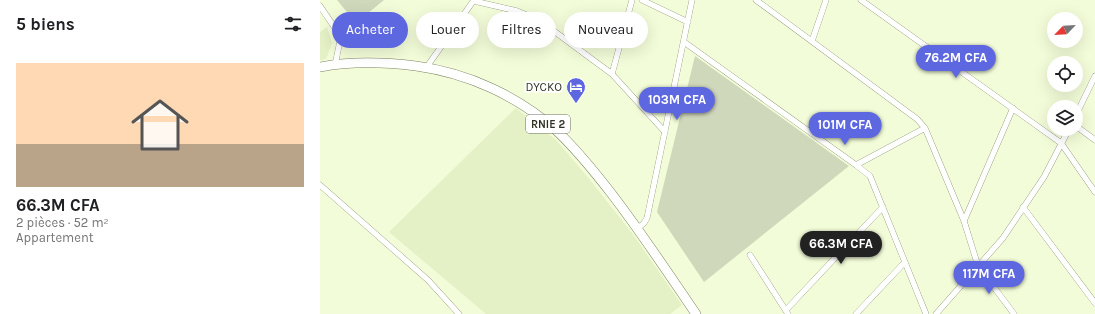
<!DOCTYPE html>
<html lang="fr">
<head>
<meta charset="utf-8">
<style>
  :root { --surface:#fff; --page:#f2f2f2; --text:#202124; --muted:#757577; --line:#e0e0e0; --accent:#5d67df }
  body { margin:0; font-family:Karla,sans-serif; background:var(--page); color:var(--text); height:100vh; display:flex; flex-direction:column; font-size:15px; white-space:nowrap }
  * { box-sizing:border-box; margin:0 }
  p { font-size:13px; color:var(--muted) }
  .icon { flex:none; width:22px; height:22px; fill:none; stroke:currentColor; stroke-width:2; stroke-linecap:round; stroke-linejoin:round }
  .map { position:relative; flex:1; overflow:hidden }
  .side { display:flex; flex-direction:column; background:var(--surface); width:320px }
  .side>* { flex:none }
  .guide { position:absolute; left:12px; top:12px; width:380px; height:36px; display:flex; gap:8px }
  .needle { width:26px; rotate:245deg }
  .tools { position:absolute; left:727px; top:12px; display:grid; gap:8px }
  .tools a { display:grid; place-items:center; width:36px; height:36px; border-radius:50%; background:var(--surface); box-shadow:0 4px 16px #0002; font-size:20px }
  .price { position:absolute; translate:-50% -34px; padding:0 9px; border-radius:14px; background:var(--accent); color:#fff; font-size:13px; line-height:26px; filter:drop-shadow(0 1px 2px #0008) }
  .price::after { content:''; position:absolute; left:50%; top:24px; width:12px; height:9px; margin-left:-6px; background:inherit; clip-path:polygon(0 0,100% 0,50% 100%) }
  .price.current { background:#222; color:#fff }
  ul { padding:0; list-style:none }
  li { display:grid; align-content:center; gap:8px; height:212px; padding:0 16px }
  li+li { border-top:1px solid var(--line) }
  li span { display:grid; place-items:center; height:124px; border-radius:0px; color:#555 }
  li>.icon { margin-inline-start:auto }
  span .icon { width:72px; height:72px; fill:#fffc; stroke-width:1 }
  li b { font-size:17px }
  h2 { display:flex; justify-content:space-between; align-items:center; height:48px; padding:0 16px; font-size:17px }
  .pill { padding:0 14px; border-radius:18px; background:var(--surface); box-shadow:0 4px 16px #0002; font-size:14px; line-height:36px }
  .pill.current { background:var(--accent); color:#fff }
  main { display:flex; flex:1; min-height:0 }
  .map>svg:first-child { display:block }
</style>
</head>
<body>
<main>
<section class="side">
<h2>5 biens<svg class="icon" aria-label="filters" viewBox="0 0 24 24"><path d="M4 7h16M4 17h16"/><circle cx="9" cy="7" r="2"/><circle cx="15" cy="17" r="2"/></svg></h2>
<ul>
<li><span style="background:linear-gradient(#ffd9b3 65%,#b9a48a 0)"><svg class="icon" aria-label="home" viewBox="0 0 24 24"><path d="M3 11l9-7 9 7M6 9v11h12V9"/></svg></span><div><b>66.3M CFA</b><p>2 pièces · 52 m²</p><p>Appartement</p></div></li>
</ul>
</section>
<div class="map">
<svg width="775" height="314" viewBox="0 0 775 314">
  <rect width="100%" height="100%" fill="#f2fcd8"/>
  <path fill="#e4f0c5" d="M7,27l5,16 -6,16 -6,1v-28z
    M196,108l40,32 34,40 42,53 50,72 -12,9h-184l-97,-82z"/>
  <path fill="#d0d8bc" d="M17,0h47l-28,23z
    M375,56l154,110 -145,116 -47,-70z"/>
  <g fill="none" stroke-linecap="round" stroke-linejoin="round">
    <g stroke="#7b8363" stroke-width="6">
      <path id="minor" d="M322,0l46,22
        M436,0l161,119 8,9 39,93 14,45 36,48
        M541,0l200,143 34,49
        M154,1l43,10 22,9 73,54 53,58
        M0,6l19,28 1,7 -5,24
        M492,41l14,-41
        M364,42l172,123 14,11 56,138
        M106,68l48,-68
        M292,74l20,-74
        M756,115l19,-39
        M756,126l19,14
        M536,165l69,-37
        M0,185l108,95 31,34
        M703,207l72,96
        M644,221l49,-113
        M318,228l6,-5 3,-5 45,-218
        M430,255l38,59
        M466,310l97,-103
        M536,314l49,-52
        M616,314l67,-76 41,-61 25,-48"/>
    </g>
    <g stroke="#7b8363" stroke-width="10">
      <path id="primary" d="M0,67c31,-6 65,-5 96,-1 52,7 102,30 141,65 20,19 37,40 54,62 30,39 57,80 85,121"/>
    </g>
    <use href="#minor" stroke="#fff" stroke-width="5.5"/>
    <use href="#primary" stroke="#fff" stroke-width="9"/>
  </g>
  <defs>
    <g id="hotel-pin" transform="scale(1)"><path d="M0 17L-7.5 6A9.5 9.5 0 1 1 7.5 6Z" fill="#5d67df" stroke="#fff"/><path d="M-6-4.5h1.5V1H6V5H4.5V3h-9V5H-6ZM-4 0a1.8 1.8 0 1 1 3.6 0ZM.5 0V-2.5h3Q6-2.5 6 0Z" fill="#fff"/></g>
  </defs>
  <g fill-rule="evenodd">
    <use href="#hotel-pin" x="256" y="87"/>
  </g>
  <g text-anchor="middle" dominant-baseline="central" stroke-width="4" stroke-linejoin="round" paint-order="stroke">
    <rect fill="#fff" stroke="#6d7066" stroke-width="1" x="206" y="115" width="44" height="18" rx="3"/>
    <g font-size="11" font-weight="bold" fill="#2f3325">
      <text x="228" y="124">RNIE 2</text>
    </g>
    <g font-size="12" fill="#2f3325" stroke="#fff" text-anchor="end">
      <text x="242" y="87">DYCKO</text>
    </g>
  </g>
</svg>
<div class="tools">
<a><svg class="needle" viewBox="-14 -14 28 28"><path d="M0-13l5 13h-10z" fill="#e53935"/><path d="M0 13l5-13h-10z" fill="#757577"/></svg></a>
<a><svg class="icon" aria-label="locate" viewBox="0 0 24 24"><circle cx="12" cy="12" r="6"/><path d="M12 2v4M12 18v4M2 12h4M18 12h4"/></svg></a>
<a><svg class="icon" aria-label="layers" viewBox="0 0 24 24"><path d="M12 4l9 5-9 5-9-5zM3 14l9 5 9-5"/></svg></a>
</div>
<b class="price" style="left:636px;top:79px">76.2M CFA</b>
<b class="price" style="left:357px;top:121px">103M CFA</b>
<b class="price" style="left:525px;top:146px">101M CFA</b>
<b class="price current" style="left:521px;top:265px">66.3M CFA</b>
<b class="price" style="left:669px;top:295px">117M CFA</b>
<div class="guide">
<a class="pill current">Acheter</a>
<a class="pill">Louer</a>
<a class="pill">Filtres</a>
<a class="pill">Nouveau</a>
</div>
</div>
</main>
</body>
</html>
